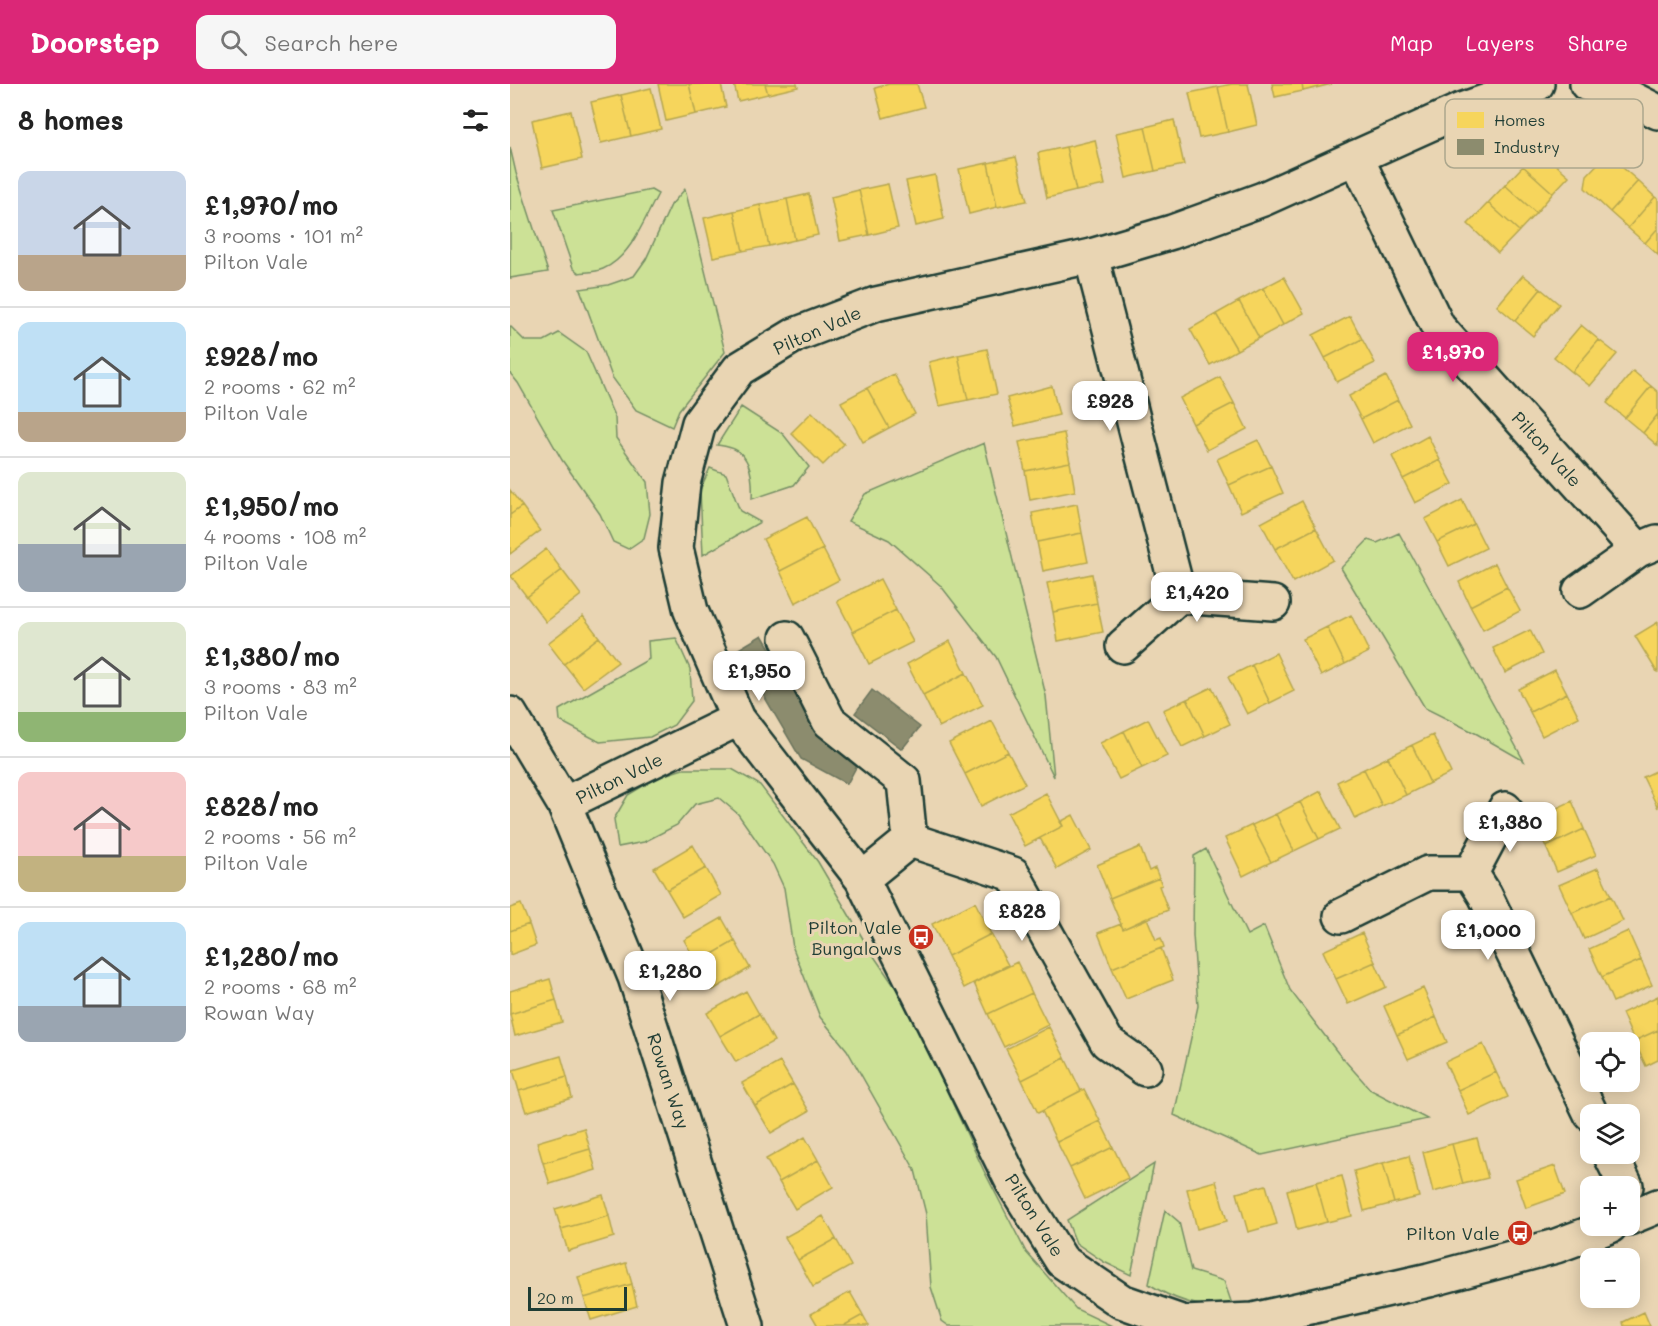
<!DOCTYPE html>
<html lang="en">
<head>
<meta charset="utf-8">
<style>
  :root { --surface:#fff; --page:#f6f6f6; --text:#222; --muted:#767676; --line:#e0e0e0; --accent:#db2777 }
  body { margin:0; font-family:Mali,sans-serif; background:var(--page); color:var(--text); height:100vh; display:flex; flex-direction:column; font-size:22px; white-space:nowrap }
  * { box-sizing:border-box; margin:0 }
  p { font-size:20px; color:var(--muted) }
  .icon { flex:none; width:33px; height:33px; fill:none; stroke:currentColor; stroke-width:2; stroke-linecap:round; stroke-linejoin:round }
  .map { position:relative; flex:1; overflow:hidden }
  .side { display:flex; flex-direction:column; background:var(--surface); width:510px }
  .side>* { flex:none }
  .controls { position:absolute; left:1070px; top:948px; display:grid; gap:12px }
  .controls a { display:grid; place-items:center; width:60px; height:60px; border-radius:12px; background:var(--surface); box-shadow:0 3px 15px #0003; font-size:30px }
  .scale { position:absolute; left:18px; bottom:15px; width:99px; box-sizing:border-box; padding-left:6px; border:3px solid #1f3d34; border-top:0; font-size:16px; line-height:21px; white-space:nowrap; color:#1f3d34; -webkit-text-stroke:4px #e9d5b3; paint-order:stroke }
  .price { position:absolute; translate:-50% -51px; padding:0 14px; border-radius:12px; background:#fff; color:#222; font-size:20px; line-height:39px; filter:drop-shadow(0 2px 3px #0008) }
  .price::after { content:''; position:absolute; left:50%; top:36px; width:18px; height:14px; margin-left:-9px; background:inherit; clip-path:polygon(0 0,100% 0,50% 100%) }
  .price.on { background:var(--accent); color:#fff }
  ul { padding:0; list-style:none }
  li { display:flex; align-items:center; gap:18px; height:150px; padding:0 18px }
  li+li { border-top:2px solid var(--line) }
  li span { display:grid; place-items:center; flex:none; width:168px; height:120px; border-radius:12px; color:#555 }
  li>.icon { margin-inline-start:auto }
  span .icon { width:72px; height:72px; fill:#fffc; stroke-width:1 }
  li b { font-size:26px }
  h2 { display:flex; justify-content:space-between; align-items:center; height:72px; padding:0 18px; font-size:26px }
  header { display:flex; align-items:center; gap:36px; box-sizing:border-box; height:84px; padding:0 30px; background:var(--accent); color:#fff }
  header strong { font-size:28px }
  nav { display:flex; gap:33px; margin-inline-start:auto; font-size:21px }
  .search { width:420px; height:54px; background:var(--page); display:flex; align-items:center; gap:15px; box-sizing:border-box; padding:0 21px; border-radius:12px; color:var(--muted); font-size:22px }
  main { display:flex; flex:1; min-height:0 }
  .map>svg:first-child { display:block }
</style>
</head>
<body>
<header>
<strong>Doorstep</strong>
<div class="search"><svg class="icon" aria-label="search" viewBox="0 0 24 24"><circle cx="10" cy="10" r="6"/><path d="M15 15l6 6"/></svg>Search here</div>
<nav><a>Map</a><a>Layers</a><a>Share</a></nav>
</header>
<main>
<section class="side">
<h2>8 homes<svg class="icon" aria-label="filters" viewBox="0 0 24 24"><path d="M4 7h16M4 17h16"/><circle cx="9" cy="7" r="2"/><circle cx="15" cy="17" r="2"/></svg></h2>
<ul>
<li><span style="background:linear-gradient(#c9d6e8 70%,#b9a48a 0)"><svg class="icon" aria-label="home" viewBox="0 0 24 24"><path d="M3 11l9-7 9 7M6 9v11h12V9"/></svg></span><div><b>£1,970/mo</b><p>3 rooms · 101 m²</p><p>Pilton Vale</p></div></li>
<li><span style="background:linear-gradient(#bfe0f5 75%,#b9a48a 0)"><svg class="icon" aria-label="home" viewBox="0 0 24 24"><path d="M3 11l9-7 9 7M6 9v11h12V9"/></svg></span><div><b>£928/mo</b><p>2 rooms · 62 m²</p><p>Pilton Vale</p></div></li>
<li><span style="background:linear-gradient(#dfe7d0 60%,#9aa5b1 0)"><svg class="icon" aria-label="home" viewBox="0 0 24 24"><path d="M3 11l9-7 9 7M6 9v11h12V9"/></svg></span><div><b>£1,950/mo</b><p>4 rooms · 108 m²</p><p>Pilton Vale</p></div></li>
<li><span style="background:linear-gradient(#dfe7d0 75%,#8fb573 0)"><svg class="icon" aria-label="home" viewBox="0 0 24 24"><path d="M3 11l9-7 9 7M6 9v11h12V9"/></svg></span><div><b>£1,380/mo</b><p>3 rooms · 83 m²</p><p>Pilton Vale</p></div></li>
<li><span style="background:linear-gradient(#f6c9c9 70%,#c2b280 0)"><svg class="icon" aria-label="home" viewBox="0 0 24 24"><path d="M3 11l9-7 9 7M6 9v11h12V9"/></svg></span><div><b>£828/mo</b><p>2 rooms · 56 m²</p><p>Pilton Vale</p></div></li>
<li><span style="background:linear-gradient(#bfe0f5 70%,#9aa5b1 0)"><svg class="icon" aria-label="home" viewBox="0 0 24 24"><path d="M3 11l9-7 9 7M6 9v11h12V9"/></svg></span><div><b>£1,280/mo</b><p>2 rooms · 68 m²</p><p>Rowan Way</p></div></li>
</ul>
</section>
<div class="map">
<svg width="1148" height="1242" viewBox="0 0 1148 1242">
  <rect width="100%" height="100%" fill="#e9d5b3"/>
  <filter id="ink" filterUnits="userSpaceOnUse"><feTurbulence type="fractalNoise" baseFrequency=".0167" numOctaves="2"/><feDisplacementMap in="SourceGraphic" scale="12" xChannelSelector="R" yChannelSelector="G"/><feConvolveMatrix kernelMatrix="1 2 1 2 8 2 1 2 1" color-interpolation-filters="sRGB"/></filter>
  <g filter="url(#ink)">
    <path fill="#cce196" stroke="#768f65" stroke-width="1.5" d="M0,63l6,26 32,99 -38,6z
      M175,105l40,163 -46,58 -7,17 -36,-17 -24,-33 -32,-88 28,-4 26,-9 12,-17 25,-54z
      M141,106l7,4c-14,26 -27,63 -55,75 -7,3 -16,3 -24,4l-6,-5 -20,-58z
      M0,242l15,15h19l15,-8 27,19 29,66 1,20 31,44 3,32 -6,24 -16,11 -15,-7 -13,-28 -38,-54 -44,-77 -8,-10z
      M231,323l42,27 26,33 -15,18 -42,14c1,-16 0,-40 -16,-49 -5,-3 -13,-4 -19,-5z
      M474,359l62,253 8,81 -58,-120 -55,-71 -52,-46 -41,-19 17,-27z
      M200,384l16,6 14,37 20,11 -57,33 -3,-65z
      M889,449l125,228 -47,-27 -52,-26 -84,-140 27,-28 9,3z
      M166,554l14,31 2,32 -18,24 -24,12 -50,5 -40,-21 -1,-11 90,-51 -1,-18z
      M173,685h49l28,16 58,77 51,87 37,54 78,168 42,81 50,57 36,17h-163l-7,-5 -11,-34 -5,-73 -11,-44 -68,-120 -27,-33 -27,-69 -9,-60 -11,-24 -35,-50 -19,-16 -24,6 -18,21 -33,17 -26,5 -4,-28 14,-24 30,-18z
      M696,765l41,86 17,-9 26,64 48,63 33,37 56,29 -165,36 -88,-40 24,-109 -5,-71 1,-79z
      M644,1080l-23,111 -27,-13 -28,-19 -9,-23z
      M655,1126l14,12 12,49 33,10 9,26c-31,2 -58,-6 -84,-23z"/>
    <path fill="#f6d55c" stroke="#b6a750" stroke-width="1.5" d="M148,0h31l7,30 -30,7z
      M179,0h32l5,23 -30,7z
      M224,0h31l3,10 -30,7z
      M255,0h32l1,3 -30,7z
      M379,0h28l7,23 -41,11 -8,-30z
      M722,0h16l9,41 -29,7 -10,-45z
      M762,0h30l1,7 -28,6z
      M792,0h30l-29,7z
      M708,3l10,45 -29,6 -10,-45z
      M141,4l10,41 -30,7 -10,-41z
      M111,11l10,41 -30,7 -10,-41z
      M61,27l11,48 -40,9 -10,-48z
      M664,36l10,45 -29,6 -10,-44z
      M635,43l10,44 -29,7 -10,-45z
      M585,56l10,45 -29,6 -10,-44z
      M556,63l10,44 -29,7 -9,-45z
      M1028,65l31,27 -16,17 -30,-27z
      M1097,70l31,27 -28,31 -25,-24 2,-13z
      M506,73l11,44 -30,6 -9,-44z
      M478,79l9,44 -28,7 -10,-45z
      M1013,82l30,27 -17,20 -31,-28z
      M425,91l9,44 -28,7 -10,-45z
      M1128,97l17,16 -27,31 -18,-16z
      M378,100l10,44 -29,7 -10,-45z
      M995,101l31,28 -17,18 -31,-28z
      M349,106l10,45 -29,6 -9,-44z
      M299,110l9,41 -23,5 -8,-41z
      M1145,113l3,2v29l-13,15 -17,-15z
      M277,115l8,41 -26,6 -9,-41z
      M978,119l31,28 -21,22 -30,-29z
      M250,121l9,41 -26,5 -9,-40z
      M224,127l9,40 -30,6 -9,-39z
      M1148,144v27l-13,-12z
      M1013,191l18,14 -26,32 -18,-15z
      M774,193l20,36 -21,12 -20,-37z
      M753,204l20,37 -24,13 -20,-37z
      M1031,205l18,15 -26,32 -18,-15z
      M729,217l20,37 -22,12 -21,-36z
      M706,230l21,36 -27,15 -20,-36z
      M840,232l12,23 -37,19 -12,-23z
      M1071,241l18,15 -27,32 -18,-15z
      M852,255l13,24 -38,19 -12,-24z
      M1089,256l18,14 -27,32 -18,-14z
      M477,265l10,45 -29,6 -10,-45z
      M448,271l10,45 -29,6 -10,-44z
      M1123,287l18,15 -26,32 -18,-15z
      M384,290l21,40 -26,14 -22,-40z
      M876,292l12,24 -37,19 -12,-23z
      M710,293l14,26 -41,21 -13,-26z
      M542,302l7,29 -44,11 -8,-28z
      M1141,302l7,6v22l-15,19 -18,-15z
      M357,304l22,40 -26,14 -22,-40z
      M888,316l12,24 -37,19 -12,-24z
      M724,319l13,26 -40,21 -14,-26z
      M302,328l32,32 -21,21 -32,-32z
      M1148,330v32l-15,-13z
      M554,349l6,29 -45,9 -6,-29z
      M918,352l12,24 -37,19 -11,-23z
      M748,356l13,26 -42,19 -12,-26z
      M930,376l13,24 -38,19 -12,-24z
      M560,378l5,29 -45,9 -5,-29z
      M761,382l12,27 -42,19 -12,-27z
      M0,406l12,16 -12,9z
      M952,416l12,24 -37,18 -12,-23z
      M792,417l14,27 -41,21 -14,-26z
      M567,420l5,29 -45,9 -5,-29z
      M12,422l18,25 -30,23v-39z
      M297,433l16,32 -43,22 -17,-32z
      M964,440l12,24 -37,18 -12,-24z
      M806,444l17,32 -40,22 -18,-33z
      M572,449l6,29 -45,9 -6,-29z
      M36,465l16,21 -35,27 -16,-21z
      M313,465l16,31 -44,23 -15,-32z
      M985,479l12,24 -37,19 -11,-24z
      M52,486l19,25 -35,27 -19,-25z
      M582,490l5,29 -44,9 -6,-29z
      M370,495l16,31 -43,22 -16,-31z
      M997,503l13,24 -37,19 -13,-24z
      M587,519l6,29 -45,9 -5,-29z
      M386,526l17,32 -44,22 -16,-32z
      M841,531l18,37 -24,12 -18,-37z
      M73,532l16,21 -35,27 -16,-21z
      M1148,538v50h-1l-22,-36z
      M817,543l18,37 -24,12 -18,-37z
      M1020,546l12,24 -37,19 -12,-25z
      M89,553l19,25 -35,26 -19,-24z
      M440,557l16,32 -43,22 -16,-31z
      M766,569l18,38 -24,12 -18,-38z
      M742,581l18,38 -23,11 -19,-37z
      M1045,586l12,23 -37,19 -12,-23z
      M456,589l17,32 -44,22 -16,-32z
      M702,603l18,37 -25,12 -18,-37z
      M1057,609l12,24 -37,19 -12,-24z
      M677,615l18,37 -23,11 -19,-37z
      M638,635l19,37 -25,12 -18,-37z
      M482,637l16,31 -43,22 -16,-31z
      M614,647l18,37 -23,11 -19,-36z
      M923,651l18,38 -21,10 -18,-38z
      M902,661l18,38 -24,12 -18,-38z
      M498,668l17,32 -44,22 -16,-32z
      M878,673l18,38 -24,11 -18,-37z
      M854,685l18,37 -27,13 -18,-37z
      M1148,686v38l-15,-31z
      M811,707l19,38 -21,10 -19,-37z
      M536,709l17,33 -38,20 -17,-33z
      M1062,717l12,28 -38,18 -13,-28z
      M790,718l19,37 -25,12 -18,-37z
      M766,730l18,37 -23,11 -19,-37z
      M563,731l18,35 -34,19 -17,-31 23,-12 -3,-4z
      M742,741l19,37 -28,14 -18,-38z
      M1074,745l12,26 -39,17 -11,-25z
      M183,761l13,23 -39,22 -13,-22z
      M630,763l9,24 6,-3 4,10 -49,20 -13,-33z
      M196,784l15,27 -38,22 -16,-27z
      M1088,784l13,28 -39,17 -13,-28z
      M649,794l3,7 -3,1 9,24 -45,19 -13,-31z
      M1101,812l12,25 -39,18 -12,-26z
      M465,818l16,32 -43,22 -16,-32z
      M11,820l8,20 -19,7v-23z
      M212,834l13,23 -38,22 -13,-23z
      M637,834l9,22 5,-2 3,9 -52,21 -14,-35 23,-9 2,5z
      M19,840l7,21 -26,10v-24z
      M1118,847l13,29 -39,17 -13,-28z
      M852,849l13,29 -39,17 -13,-28z
      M481,850l17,31 -44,23 -16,-32z
      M225,857l15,27 -37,22 -16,-27z
      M651,864l12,32 -47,19 -14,-31z
      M1131,876l11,25 -39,17 -11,-25z
      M507,878l15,31 -44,21 -14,-31z
      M865,878l11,25 -38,17 -12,-25z
      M40,895l6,21 -46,14v-23z
      M913,904l13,29 -39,18 -13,-29z
      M236,907l13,23 -39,22 -13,-23z
      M522,909l16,32 -44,22 -16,-33z
      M1148,912v34l-24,11 -12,-28z
      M46,916l6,22 -47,14 -5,-22z
      M249,930l15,27 -38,21 -16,-26z
      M926,933l11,25 -39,17 -11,-24z
      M539,943l16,31 -43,22 -16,-31z
      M1148,946v30l-12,6 -12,-25z
      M973,960l13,28 -38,18 -13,-28z
      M51,972l6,21 -48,14 -6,-21z
      M555,974l16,33 -43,22 -16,-33z
      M270,978l13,22 -38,22 -13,-23z
      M986,988l12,25 -39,18 -11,-25z
      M57,993l5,21 -46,14 -7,-21z
      M283,1000l16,27 -38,22 -16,-27z
      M574,1005l16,32 -43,21 -15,-31z
      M590,1037l13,26 -43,21 -13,-26z
      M74,1044l6,21 -47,14 -6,-21z
      M295,1053l13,23 -39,22 -13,-23z
      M967,1054l11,40 -25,6 -11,-40z
      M942,1060l11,40 -30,8 -10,-40z
      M603,1063l15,31 -43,21 -15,-31z
      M80,1065l6,21 -46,14 -7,-21z
      M899,1072l10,41 -25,6 -11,-40z
      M308,1076l15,27 -38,22 -16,-27z
      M873,1079l11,40 -30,8 -10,-40z
      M1045,1082l10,28 -39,14 -10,-29z
      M832,1092l10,40 -25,6 -11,-40z
      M706,1097l11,40 -30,8 -10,-40z
      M806,1098l11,40 -30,8 -10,-40z
      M756,1101l11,39 -29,8 -11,-39z
      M93,1111l6,21 -48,13 -6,-20z
      M99,1132l5,21 -46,14 -7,-22z
      M313,1132l13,23 -38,21 -13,-23z
      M326,1155l15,27 -38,21 -15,-27z
      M116,1179l6,21 -48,14 -6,-21z
      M122,1200l5,22 -46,14 -7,-22z
      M340,1208l13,23 -20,11h-25l-7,-12z
      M1134,1228l6,14h-26l-1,-4z
      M353,1231l6,11h-26z"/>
    <path fill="#8c8c6e" stroke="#6b745d" stroke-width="1.5" d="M252,551l59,100 40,23 -14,26 -46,-25 -64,-109z
      M362,606l48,37 -18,22 -47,-36z"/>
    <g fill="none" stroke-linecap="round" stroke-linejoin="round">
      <g stroke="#1f3d34" stroke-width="38">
        <path id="minor" d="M1027,0l-76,26 -198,89 -91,33 -81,24 -215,48 -81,31 -56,34 -40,54 -16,60 -7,65 15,63 47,108 124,160 151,304 49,78 59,40 63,22 69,-3 176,-40 127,-34 54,-20
          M1077,0l24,4 47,24
          M846,73l82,170 200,223
          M581,172l88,340
          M1070,507l58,-41 19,-8
          M277,554l42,83 75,60 6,59
          M613,562l56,-50 94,7
          M0,630l54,90 71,173 112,349
          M54,720l174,-85
          M961,789l34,-64
          M352,795l48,-39 103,34 94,168 38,27
          M831,832l87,-43h43l14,22 106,219
          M1100,1070l16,32
          M1119,1134l29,-12"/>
      </g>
      <use href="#minor" stroke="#e9d5b3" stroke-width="33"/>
    </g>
  </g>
  <defs>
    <g id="bus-disc" transform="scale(1.35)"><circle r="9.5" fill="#c8321e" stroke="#e9d5b3"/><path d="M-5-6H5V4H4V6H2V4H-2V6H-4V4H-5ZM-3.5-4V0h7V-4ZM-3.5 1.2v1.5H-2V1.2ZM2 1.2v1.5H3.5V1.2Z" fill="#fff"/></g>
  </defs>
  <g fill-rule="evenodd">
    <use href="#bus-disc" x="411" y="853"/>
    <use href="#bus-disc" x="1010" y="1149"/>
  </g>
  <g text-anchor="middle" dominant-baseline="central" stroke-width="6" stroke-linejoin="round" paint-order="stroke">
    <g font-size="18" fill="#1f3d34" stroke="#e9d5b3">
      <text transform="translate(307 246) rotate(-24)">Pilton Vale</text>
      <text transform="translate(1037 365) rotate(48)">Pilton Vale</text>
      <text transform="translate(109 694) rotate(-26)">Pilton Vale</text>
      <text transform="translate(159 997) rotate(72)">Rowan Way</text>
      <text transform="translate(525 1131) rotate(58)">Pilton Vale</text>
    </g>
    <g font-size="18" fill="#1f3d34" stroke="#e9d5b3" text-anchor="end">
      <text x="392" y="843">Pilton Vale<tspan x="392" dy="21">Bungalows</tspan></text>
      <text x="990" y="1149">Pilton Vale</text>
    </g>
  </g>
  <rect x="935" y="15" width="198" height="69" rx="9" fill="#e9d5b3" stroke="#aca78d" stroke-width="1.5"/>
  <rect x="947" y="28" width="27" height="16" fill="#f6d55c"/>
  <rect x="947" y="55" width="27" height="16" fill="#8c8c6e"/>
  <g font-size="16" fill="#1f3d34">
    <text x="984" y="42">Homes</text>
    <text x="984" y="69">Industry</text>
  </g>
</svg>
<div class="controls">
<a><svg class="icon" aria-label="locate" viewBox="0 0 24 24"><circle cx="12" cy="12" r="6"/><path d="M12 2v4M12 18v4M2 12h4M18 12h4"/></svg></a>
<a><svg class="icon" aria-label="layers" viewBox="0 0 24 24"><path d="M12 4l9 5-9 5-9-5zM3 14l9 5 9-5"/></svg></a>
<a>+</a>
<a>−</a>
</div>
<div class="scale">20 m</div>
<b class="price on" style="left:943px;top:299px">£1,970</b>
<b class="price" style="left:600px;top:348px">£928</b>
<b class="price" style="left:687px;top:539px">£1,420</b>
<b class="price" style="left:249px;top:618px">£1,950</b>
<b class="price" style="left:1000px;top:769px">£1,380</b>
<b class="price" style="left:512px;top:858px">£828</b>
<b class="price" style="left:978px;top:877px">£1,000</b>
<b class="price" style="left:160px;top:918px">£1,280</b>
</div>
</main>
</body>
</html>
